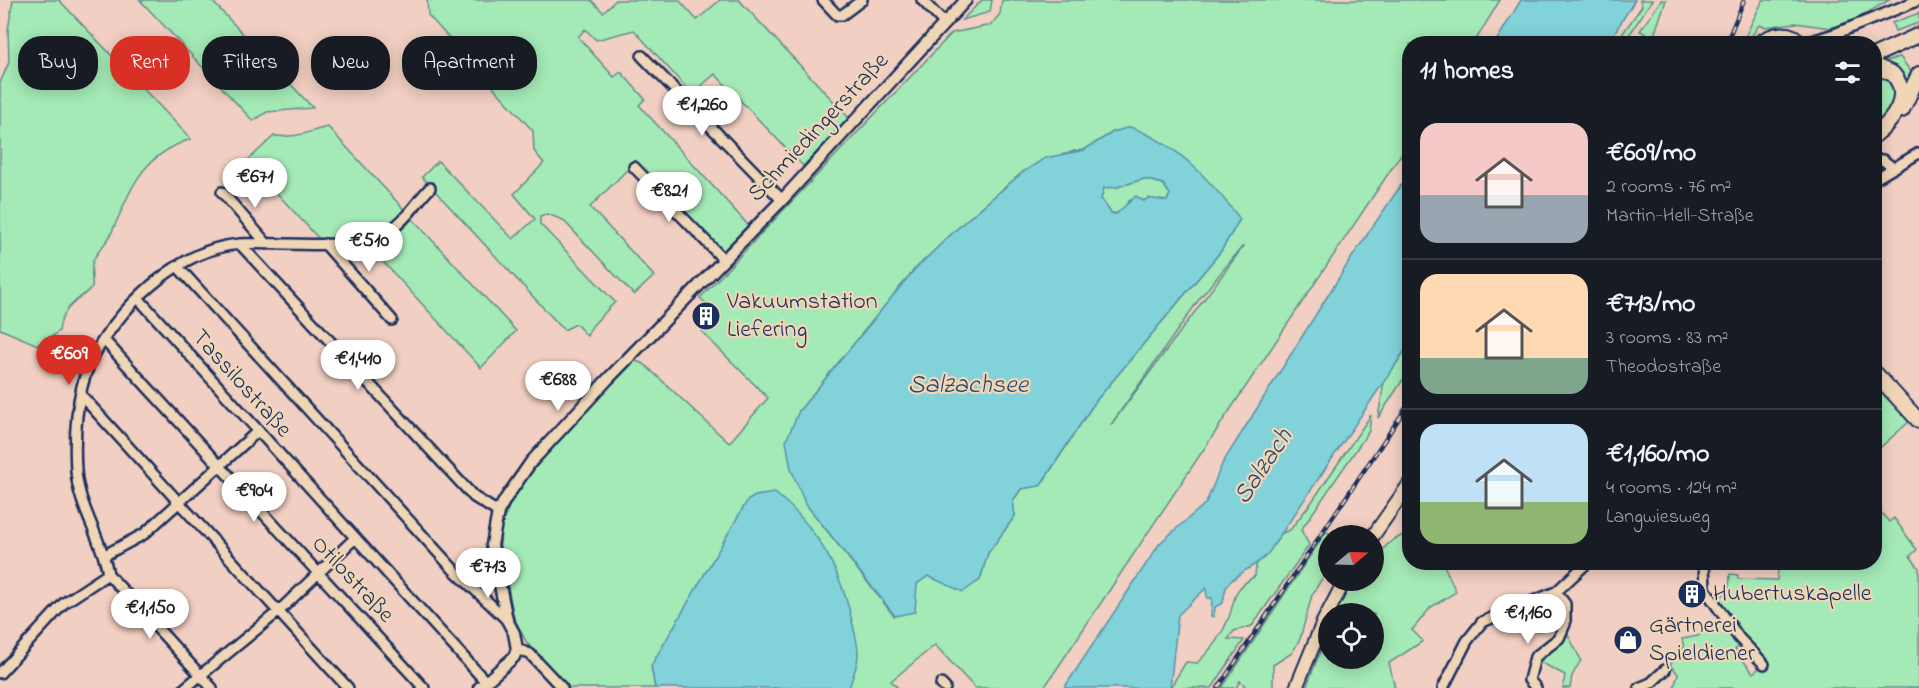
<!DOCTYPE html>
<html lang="en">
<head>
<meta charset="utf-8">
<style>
  :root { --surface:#171b24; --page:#20242c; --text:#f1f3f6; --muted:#9ea1a6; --line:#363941; --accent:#d93025 }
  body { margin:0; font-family:"Indie Flower",sans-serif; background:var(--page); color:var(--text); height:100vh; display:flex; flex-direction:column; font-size:22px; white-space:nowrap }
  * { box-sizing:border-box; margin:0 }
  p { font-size:20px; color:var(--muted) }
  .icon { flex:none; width:33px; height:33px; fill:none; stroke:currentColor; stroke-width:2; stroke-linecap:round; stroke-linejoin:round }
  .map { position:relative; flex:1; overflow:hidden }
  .side { position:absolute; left:1402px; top:36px; width:480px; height:534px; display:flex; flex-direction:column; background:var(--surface); border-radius:24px; box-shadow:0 3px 15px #0003 }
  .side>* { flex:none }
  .top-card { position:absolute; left:18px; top:36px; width:570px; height:54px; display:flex; gap:12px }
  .needle { width:39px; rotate:71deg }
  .controls { position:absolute; left:1318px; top:525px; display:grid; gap:12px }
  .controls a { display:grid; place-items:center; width:66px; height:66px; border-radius:50%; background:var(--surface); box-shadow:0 3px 15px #0003; font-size:30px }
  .price { position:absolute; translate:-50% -51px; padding:0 14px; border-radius:21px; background:#fff; color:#222; font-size:20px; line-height:39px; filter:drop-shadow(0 2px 3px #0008) }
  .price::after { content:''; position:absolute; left:50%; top:36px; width:18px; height:14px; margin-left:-9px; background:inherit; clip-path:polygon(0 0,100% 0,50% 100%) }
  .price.on { background:var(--accent); color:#fff }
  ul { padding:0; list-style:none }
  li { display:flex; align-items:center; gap:18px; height:150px; padding:0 18px }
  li+li { border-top:2px solid var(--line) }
  li span { display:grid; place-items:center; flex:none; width:168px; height:120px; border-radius:18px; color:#555 }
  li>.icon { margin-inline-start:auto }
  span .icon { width:72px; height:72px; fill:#fffc; stroke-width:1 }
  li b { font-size:26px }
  h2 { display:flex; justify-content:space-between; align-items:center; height:72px; padding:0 18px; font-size:26px }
  .pill { padding:0 21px; border-radius:24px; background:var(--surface); box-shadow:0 3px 15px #0003; font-size:21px; line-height:54px }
  .pill.on { background:var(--accent); color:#fff }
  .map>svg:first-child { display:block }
</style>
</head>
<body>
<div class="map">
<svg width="1919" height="688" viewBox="0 0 1919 688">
  <rect width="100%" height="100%" fill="#f1cfc2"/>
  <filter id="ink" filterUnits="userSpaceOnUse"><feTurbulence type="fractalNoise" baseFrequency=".0167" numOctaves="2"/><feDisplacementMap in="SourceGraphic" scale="12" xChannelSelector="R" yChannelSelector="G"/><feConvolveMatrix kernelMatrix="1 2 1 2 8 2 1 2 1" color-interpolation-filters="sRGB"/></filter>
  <g filter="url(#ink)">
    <path fill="#a4eab6" stroke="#608c8a" stroke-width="1.5" fill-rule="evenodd" d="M13,0h46l132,139c-52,18 -59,49 -80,95 -4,9 -14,17 -18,27 -3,8 0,19 -1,27 -16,13 -31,21 -33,43l-19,15 -40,-17v-246l9,-21 -1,-32z
      M140,0h71l102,108 -46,4 -14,9z
      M427,0h164l12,12 13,-12h63l18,20 23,-20h19l111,119 -47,47 -88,-92 -23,20 -58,-64 -38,10 -11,-11 -7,8 36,40 7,-5 24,27 -6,6 110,121 -29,28 -87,-90 -43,43 64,69 -20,19 -71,-75 -16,-6 -7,2v8l75,78 -23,24 -5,10 -11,-12 -12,6 -142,-153 16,-16 75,78 22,-20 -21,-25 30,-31 -10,-12 -1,-20 -105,-116z
      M982,0h10l-2,12 -28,8z
      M1002,0h498l-26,43 -64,1v97l-366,547h-69l-40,-43 -44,36 7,7h-49l-156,-91 -42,69 4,22h-85l-43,-45 -13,-25 -14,-72 1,-20 14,-33 18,-23 100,-110 11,4 85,79 39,-45 -66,-66 17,-17 -19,-17 252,-265 39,-8 9,-11zM1113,132l127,87 -19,32 -126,151 -54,83 -20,4 -8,12 2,15 -27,37 -8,27 -17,11 -35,-15 -11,8 -23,32 -89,-113 -6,-92 115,-141 48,-46 61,-52 51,-21 10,-1zM1242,247h1l-133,179 90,-128z
      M1640,0h12l-28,43h-8l26,-37z
      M1661,0h5l-13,38 -13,-7z
      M1763,0h126l-30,18 -28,10 -36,-5 -29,4 -7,-2 -12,18h-5z
      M1919,13v10l-24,8 -3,-8z
      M1900,57l14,19 -7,9 -14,-18 -9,-5z
      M1875,70l16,8 8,20 -24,34z
      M328,127l188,204 -35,37 -116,-126h-43l-75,-81 27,-25c25,2 31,-4 54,-9z
      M1144,179l19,5 7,10 -3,7 -37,-1c-7,7 -8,15 -19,13l-10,-14 3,-11 13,-1z
      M1410,343v26l-32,49 6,-36z
      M1875,383l35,38 -35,31z
      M1371,415l-2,16 -68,99 8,15 -57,81 -18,5 -6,8 16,1 -32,48h-42l16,-26 11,1c14,-13 25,-27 32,-46 8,-22 2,-26 26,-41l1,-11 26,-32 8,-3 21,-27z
      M1875,505l14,17 5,-4 23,32 -7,6 9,12v120h-245l4,-14 -8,-9 14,-18 -2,-8 16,-3 22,-16 20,25 -5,5 18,23 13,-10 -44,-53 -5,-10 12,-10 1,-16 8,1v4l39,1 1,-11 49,-6 48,-1z
      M1326,532l9,3 -6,1v31l-17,28 -12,44 -8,14 -19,12v23h-26l-7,-7 -4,7h-14z
      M1410,533v29l33,1 13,29 -25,15 -19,23 11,11 -34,22 6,25h-89l23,-59v29h45v-44l-39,-1 17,-32 22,-1c0,-24 12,-41 36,-47z
      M1532,609l11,19 -6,3 -8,-9 -24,8 -8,-12z
      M1566,631l15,29 -9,16 -2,12h-7l2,-13 -27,-14 20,-17z"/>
    <path fill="#81d2d9" stroke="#5891a8" stroke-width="1.5" fill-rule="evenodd" d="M1521,0h114l-27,43h-113z
      M1130,127c48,17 80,53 110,92l-19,32 -126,151 -55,84 -19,3 -8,12 2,15 -27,37 -8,27 -17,12 -35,-16 -11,8 -2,28 -20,4 -90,-113 -14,-34 -5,-28 13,-30 115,-141 48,-46 61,-52 22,-14 39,-8 29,-18zM1144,179l19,5 7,10 -3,7 -19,-3 -4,3 -8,-5 -20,18 -5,-1 -10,-14 3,-11 13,-1z
      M1410,172v171l-143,212c-12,12 -29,17 -39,29 -3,3 -4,14 -5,19l-8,4 -1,10 -3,-1 1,-18h-5l-1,-10 -28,27 -8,73h-106l96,-145 46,-40 16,-39 130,-207z
      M775,493c42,33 67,80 78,132 2,9 5,19 5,28 1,10 -6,25 -9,35h-194l-4,-22 96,-165 8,-5z"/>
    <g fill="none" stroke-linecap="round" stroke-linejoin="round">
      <g stroke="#1b2f5e" stroke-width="14">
        <path id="minor" d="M823,0l14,15h5l20,-15
          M922,0l22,23
          M1803,44l34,-11 82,-33
          M642,56l140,144
          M1875,160h8l10,8
          M634,167l90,93
          M1875,179l44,-26
          M222,192l45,52
          M240,244l234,253 24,15
          M325,244l67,76
          M178,267l277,304 52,49
          M138,298l348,384
          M104,340l320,348
          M81,395l267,293
          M105,555l39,-21 114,-103
          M1704,562l1,27 34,49 25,26
          M108,574l104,114
          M517,649l13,5 32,34
          M0,673l64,-70 44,-29c-6,-36 -30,-67 -32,-104 -2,-33 0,-76 14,-107 26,-53 88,-115 151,-119 44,-3 113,10 152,-16 15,-10 24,-27 37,-40
          M941,684l4,4
          M185,688l94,-77 76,-73
          M1443,688l24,-47 15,-19 74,-30 32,-30
          M1536,688l-7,-8 6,-23 24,-19 6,-14v-20l-9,-12
          M1639,688l12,-5 14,-13"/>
      </g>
      <g stroke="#1b2f5e" stroke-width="15">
        <path id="tertiary" d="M479,688l35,-31 3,-8 -3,-16 -7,-13 -15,-75 6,-33 8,-14 25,-36 76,-82 175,-180 184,-200"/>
      </g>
      <g stroke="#1b2f5e" stroke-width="16">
        <path id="secondary" d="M1373,536l37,-53
          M1296,688l27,-66 22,-42"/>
      </g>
      <g stroke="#1b2f5e" stroke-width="18">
        <path id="primary" d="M1758,44c14,-10 31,-15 43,0
          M1875,55l44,-20
          M1875,66l18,8c19,22 1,46 -18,61
          M1902,110l17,-36
          M1875,373l44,48"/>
      </g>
      <use href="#minor" stroke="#f0d6b7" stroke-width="9"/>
      <use href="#tertiary" stroke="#f0d6b7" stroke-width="10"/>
      <use href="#secondary" stroke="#f0d6b7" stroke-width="12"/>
      <use href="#primary" stroke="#f0d6b7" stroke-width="14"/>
      <g stroke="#1b2f5e" stroke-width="4.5">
        <path id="rail" d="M1726,44l18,-44
          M1218,688l192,-286"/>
      </g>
      <use href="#rail" stroke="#f0d6b7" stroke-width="2" stroke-dasharray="7" stroke-linecap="butt"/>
    </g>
  </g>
  <defs>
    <g id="building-disc" transform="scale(1.5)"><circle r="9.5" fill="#1b2f5e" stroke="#f0d6b7"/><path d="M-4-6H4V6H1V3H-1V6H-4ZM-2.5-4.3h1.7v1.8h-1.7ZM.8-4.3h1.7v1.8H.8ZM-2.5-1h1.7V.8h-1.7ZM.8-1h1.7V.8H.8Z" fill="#fff"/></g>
    <g id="shop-disc" transform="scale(1.5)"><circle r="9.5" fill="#1b2f5e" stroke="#f0d6b7"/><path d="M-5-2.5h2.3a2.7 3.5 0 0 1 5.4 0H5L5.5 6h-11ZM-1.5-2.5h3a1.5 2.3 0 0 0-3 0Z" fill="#fff"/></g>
  </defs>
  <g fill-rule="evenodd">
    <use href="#building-disc" x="706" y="316"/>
    <use href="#building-disc" x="1692" y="594"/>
    <use href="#shop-disc" x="1628" y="640"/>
  </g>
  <g text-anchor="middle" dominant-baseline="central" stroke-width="4.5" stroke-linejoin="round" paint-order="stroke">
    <g font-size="24" fill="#1b2f5e" stroke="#f0d6b7">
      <text transform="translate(819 128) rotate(-47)">Schmiedingerstraße</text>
      <text transform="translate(241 384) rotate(48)">Tassilostraße</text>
      <text transform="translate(352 580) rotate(47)">Otilostraße</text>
    </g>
    <g font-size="24" fill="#1b2f5e" stroke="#f0d6b7" text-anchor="start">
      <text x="727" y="302">Vakuumstation<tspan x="727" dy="28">Liefering</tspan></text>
      <text x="1713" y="594">Hubertuskapelle</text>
      <text x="1649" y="626">Gärtnerei<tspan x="1649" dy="28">Spieldiener</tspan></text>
    </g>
    <g font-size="26" font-style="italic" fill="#2a4770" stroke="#f0d6b7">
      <text x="968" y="386">Salzachsee</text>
      <text transform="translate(1264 467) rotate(-56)">Salzach</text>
    </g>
  </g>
</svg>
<div class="controls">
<a><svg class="needle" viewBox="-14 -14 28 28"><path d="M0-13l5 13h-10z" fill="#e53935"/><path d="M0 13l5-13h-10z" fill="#9ea1a6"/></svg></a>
<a><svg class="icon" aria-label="locate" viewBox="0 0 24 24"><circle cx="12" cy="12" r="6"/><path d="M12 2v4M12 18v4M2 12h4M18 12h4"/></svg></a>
</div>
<b class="price" style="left:702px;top:137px">€1,260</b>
<b class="price" style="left:255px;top:209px">€671</b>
<b class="price" style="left:669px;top:223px">€821</b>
<b class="price" style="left:369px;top:273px">€510</b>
<b class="price on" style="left:69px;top:386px">€609</b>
<b class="price" style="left:358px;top:391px">€1,410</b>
<b class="price" style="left:558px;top:412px">€688</b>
<b class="price" style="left:254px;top:523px">€904</b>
<b class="price" style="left:488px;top:599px">€713</b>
<b class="price" style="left:150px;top:640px">€1,150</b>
<b class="price" style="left:1528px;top:645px">€1,160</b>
<div class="top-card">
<a class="pill">Buy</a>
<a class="pill on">Rent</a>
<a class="pill">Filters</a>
<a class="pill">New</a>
<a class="pill">Apartment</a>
</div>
<section class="side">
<h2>11 homes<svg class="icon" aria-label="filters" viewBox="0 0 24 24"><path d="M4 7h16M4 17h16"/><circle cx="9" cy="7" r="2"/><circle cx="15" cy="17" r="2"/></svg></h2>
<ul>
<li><span style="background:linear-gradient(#f6c9c9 60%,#9aa5b1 0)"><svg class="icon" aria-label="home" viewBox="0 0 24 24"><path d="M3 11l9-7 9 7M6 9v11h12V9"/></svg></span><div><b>€609/mo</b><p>2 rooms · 76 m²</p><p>Martin-Hell-Straße</p></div></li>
<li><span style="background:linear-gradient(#ffd9b3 70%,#7fa58c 0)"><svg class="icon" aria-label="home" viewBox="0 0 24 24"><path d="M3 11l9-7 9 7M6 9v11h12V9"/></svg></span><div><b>€713/mo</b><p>3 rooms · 83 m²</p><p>Theodostraße</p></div></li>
<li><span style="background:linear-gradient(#bfe0f5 65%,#8fb573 0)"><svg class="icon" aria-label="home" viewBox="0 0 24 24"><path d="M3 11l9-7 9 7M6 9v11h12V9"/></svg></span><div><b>€1,160/mo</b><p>4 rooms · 124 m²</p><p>Langwiesweg</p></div></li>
</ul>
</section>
</div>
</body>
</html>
